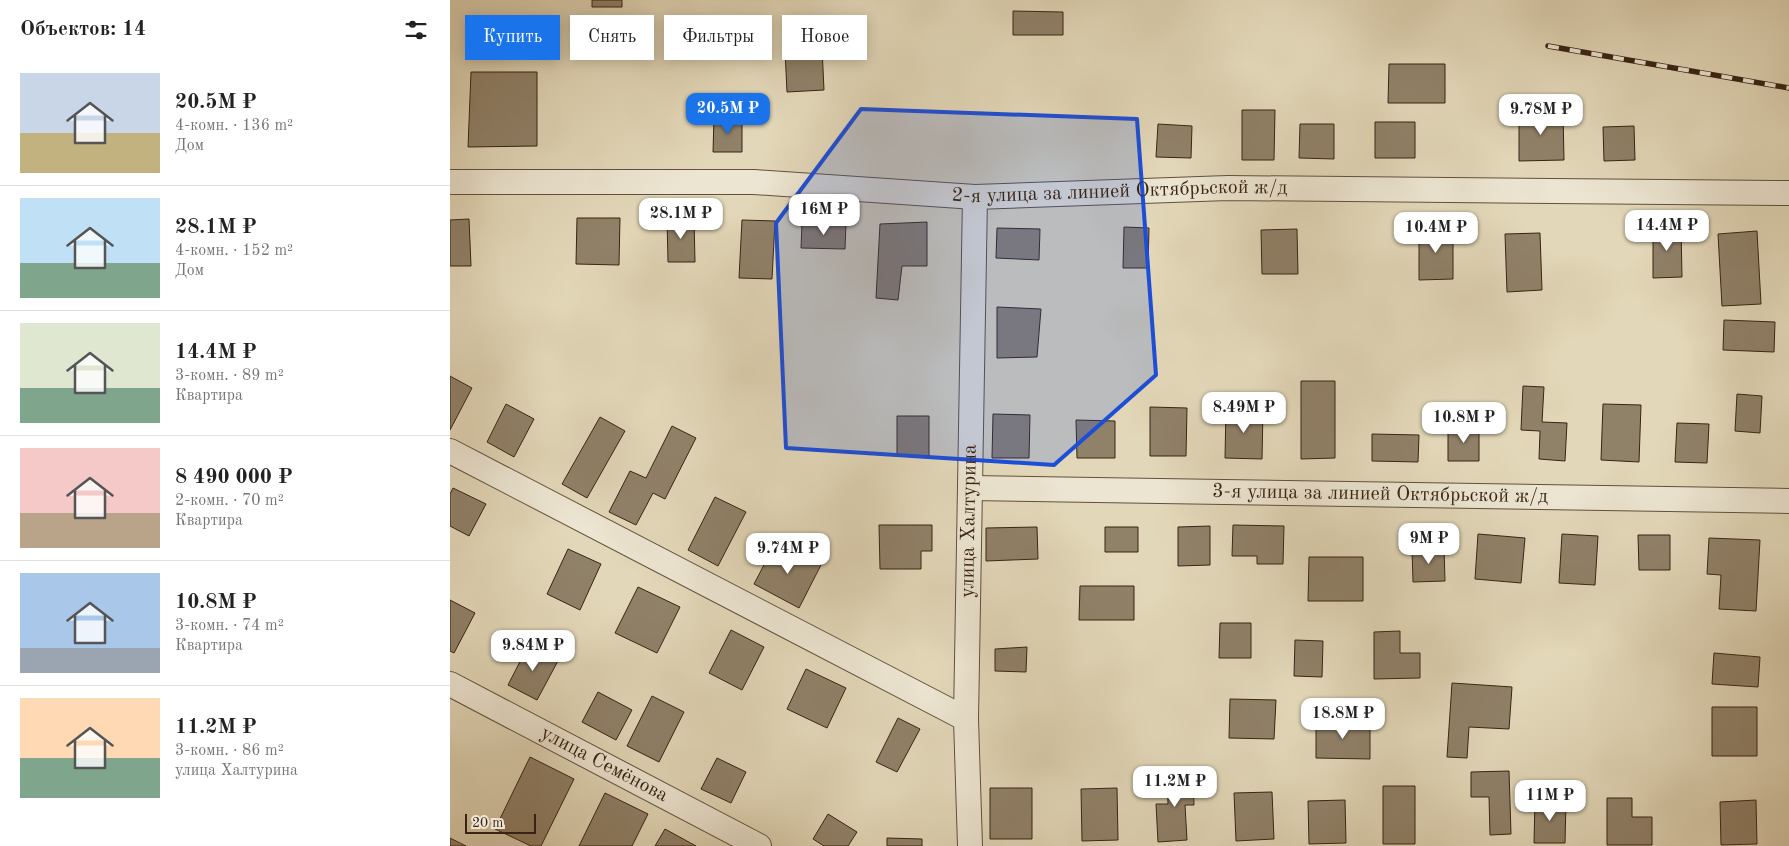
<!DOCTYPE html>
<html lang="ru">
<head>
<meta charset="utf-8">
<style>
  :root { --surface:#fff; --page:#f6f6f6; --text:#222; --muted:#767676; --line:#e0e0e0; --accent:#1a73e8 }
  body { margin:0; font-family:"Old Standard TT",serif; background:var(--page); color:var(--text); height:100vh; display:flex; flex-direction:column; font-size:19px; white-space:nowrap }
  * { box-sizing:border-box; margin:0 }
  p { font-size:16px; color:var(--muted) }
  .icon { flex:none; width:28px; height:28px; fill:none; stroke:currentColor; stroke-width:2; stroke-linecap:round; stroke-linejoin:round }
  .map { position:relative; flex:1; overflow:hidden }
  .drawer { display:flex; flex-direction:column; background:var(--surface); width:450px }
  .drawer>* { flex:none }
  .top-card { position:absolute; left:15px; top:15px; width:475px; height:45px; display:flex; gap:10px }
  .scale { position:absolute; left:15px; bottom:12px; width:71px; box-sizing:border-box; padding-left:5px; border:2px solid #382314; border-top:0; font-size:14px; line-height:18px; white-space:nowrap; color:#382314; -webkit-text-stroke:4px #ece5d1; paint-order:stroke }
  .price { position:absolute; translate:-50% -42px; padding:0 11px; border-radius:10px; background:#fff; color:#222; font-size:16px; line-height:32px; filter:drop-shadow(0 1px 2px #0008) }
  .price::after { content:''; position:absolute; left:50%; top:30px; width:15px; height:11px; margin-left:-8px; background:inherit; clip-path:polygon(0 0,100% 0,50% 100%) }
  .price.on { background:var(--accent); color:#fff }
  ul { padding:0; list-style:none }
  li { display:flex; align-items:center; gap:15px; height:125px; padding:0 20px }
  li+li { border-top:1px solid var(--line) }
  li span { display:grid; place-items:center; flex:none; width:140px; height:100px; border-radius:0px; color:#555 }
  li>.icon { margin-inline-start:auto }
  span .icon { width:60px; height:60px; fill:#fffc; stroke-width:1 }
  li b { font-size:21px }
  h2 { display:flex; justify-content:space-between; align-items:center; height:60px; padding:0 20px; font-size:21px }
  .tag { padding:0 18px; border-radius:0px; background:var(--surface); box-shadow:0 2px 12px #0003; font-size:18px; line-height:45px }
  .tag.on { background:var(--accent); color:#fff }
  main { display:flex; flex:1; min-height:0 }
  .map>svg:first-child { display:block }
</style>
</head>
<body>
<main>
<section class="drawer">
<h2>Объектов: 14<svg class="icon" aria-label="filters" viewBox="0 0 24 24"><path d="M4 7h16M4 17h16"/><circle cx="9" cy="7" r="2"/><circle cx="15" cy="17" r="2"/></svg></h2>
<ul>
<li><span style="background:linear-gradient(#c9d6e8 60%,#c2b280 0)"><svg class="icon" aria-label="home" viewBox="0 0 24 24"><path d="M3 11l9-7 9 7M6 9v11h12V9"/></svg></span><div><b>20.5M ₽</b><p>4-комн. · 136 m²</p><p>Дом</p></div></li>
<li><span style="background:linear-gradient(#bfe0f5 65%,#7fa58c 0)"><svg class="icon" aria-label="home" viewBox="0 0 24 24"><path d="M3 11l9-7 9 7M6 9v11h12V9"/></svg></span><div><b>28.1M ₽</b><p>4-комн. · 152 m²</p><p>Дом</p></div></li>
<li><span style="background:linear-gradient(#dfe7d0 65%,#7fa58c 0)"><svg class="icon" aria-label="home" viewBox="0 0 24 24"><path d="M3 11l9-7 9 7M6 9v11h12V9"/></svg></span><div><b>14.4M ₽</b><p>3-комн. · 89 m²</p><p>Квартира</p></div></li>
<li><span style="background:linear-gradient(#f6c9c9 65%,#b9a48a 0)"><svg class="icon" aria-label="home" viewBox="0 0 24 24"><path d="M3 11l9-7 9 7M6 9v11h12V9"/></svg></span><div><b>8 490 000 ₽</b><p>2-комн. · 70 m²</p><p>Квартира</p></div></li>
<li><span style="background:linear-gradient(#a9c7e8 75%,#9aa5b1 0)"><svg class="icon" aria-label="home" viewBox="0 0 24 24"><path d="M3 11l9-7 9 7M6 9v11h12V9"/></svg></span><div><b>10.8M ₽</b><p>3-комн. · 74 m²</p><p>Квартира</p></div></li>
<li><span style="background:linear-gradient(#ffd9b3 60%,#7fa58c 0)"><svg class="icon" aria-label="home" viewBox="0 0 24 24"><path d="M3 11l9-7 9 7M6 9v11h12V9"/></svg></span><div><b>11.2M ₽</b><p>3-комн. · 86 m²</p><p>улица Халтурина</p></div></li>
</ul>
</section>
<div class="map">
<svg width="1339" height="846" viewBox="0 0 1339 846">
  <rect width="100%" height="100%" fill="#e2d7b8"/>
  <filter id="stains"><feTurbulence type="fractalNoise" baseFrequency=".004" numOctaves="4"/><feColorMatrix values="0 0 0 0 .2 0 0 0 0 .09 0 0 0 0 .02 0 0 0 .5 -.17"/></filter>
  <radialGradient id="worn" r=".72"><stop offset=".6" stop-color="#630" stop-opacity="0"/><stop offset="1" stop-color="#630" stop-opacity=".3"/></radialGradient>
  <path fill="#908169" stroke="#382314" d="M142,0h30v7h-30z
    M563,11l50,1v23h-50z
    M372,48l2,42 -37,2 -2,-42z
    M939,64h56v39h-57z
    M21,72h66v74l-69,1z
    M792,110h33l-1,50h-32z
    M1069,112h44l1,48 -45,1z
    M264,117h28v35h-29z
    M925,122h40v36h-40z
    M708,124l34,2 -1,32 -35,-1z
    M850,124h34v35l-35,-1z
    M1184,126l1,34 -31,1 -1,-34z
    M127,218h43l-1,47 -43,-1z
    M244,218l1,44h-27l-1,-43z
    M19,219l2,47h-21v-46z
    M292,220l33,1 -3,58 -33,-1z
    M477,222v44h-25l-4,34 -22,-2 4,-74z
    M352,223h44l-1,26 -44,-1z
    M1231,226l1,51 -29,1v-51z
    M674,227l25,1 -1,40h-25z
    M547,228l43,1 -1,31 -43,-2z
    M969,228h34v51l-34,1z
    M847,229l1,45h-36l-1,-44z
    M1307,231l4,73 -39,2 -4,-72z
    M1090,233l2,57 -35,2 -2,-58z
    M547,307l44,2 -4,48 -40,1z
    M1274,320l51,2 -1,30 -51,-2z
    M0,376l22,12 -22,42z
    M851,381h34v77l-34,1z
    M1073,386l21,1 -2,35 25,1 -2,38 -26,-2 1,-28 -19,-1z
    M1287,394l25,2 -2,37 -25,-2z
    M56,404l28,15 -20,38 -27,-15z
    M1153,404l38,1 -2,57 -38,-2z
    M700,407l37,1 -1,48h-36z
    M776,409l37,1 -1,49 -37,-1z
    M543,414l37,1 -1,43h-37z
    M447,416h32v40h-32z
    M150,417l25,14 -38,67 -25,-14z
    M626,420l39,1v37h-38z
    M1227,423l32,1 -2,39 -32,-1z
    M222,426l24,12 -31,61 -12,-6 -17,32 -27,-13 21,-41 16,7z
    M998,427h31v34h-31z
    M922,434l47,1 -1,27 -46,-1z
    M3,488l33,16 -17,32 -19,-10v-32z
    M265,497l31,15 -28,54 -30,-16z
    M429,525h53v26h-11v18h-41z
    M783,525l51,1 -1,38h-26v-8h-25z
    M760,526v39l-32,1v-39z
    M587,527l1,32 -52,2v-33z
    M655,527h33v25h-33z
    M1028,534l47,4 -4,45 -46,-4z
    M1112,534l36,2 -3,49 -36,-2z
    M1188,535h32v35h-31z
    M1259,538l51,2 -4,71 -37,-2 2,-34 -14,-1z
    M326,542l45,23 -22,43 -45,-24z
    M994,548l1,33 -32,1 -1,-33z
    M118,549l33,15 -21,46 -33,-16z
    M859,557h54v44h-55z
    M630,586h54v34h-55z
    M188,587l42,20 -23,46 -42,-20z
    M0,600l25,13 -21,40 -4,-2z
    M770,623h31v35h-32z
    M281,630l33,17 -22,43 -33,-17z
    M950,631v22h20v25l-46,1v-47z
    M845,640l28,1 -1,36 -28,-1z
    M79,644l30,15 -22,41 -29,-15z
    M577,647l-1,25 -31,-1v-22z
    M1264,653l46,4 -2,30 -46,-3z
    M356,669l40,19 -19,40 -40,-19z
    M1002,683l60,4 -3,42 -40,-2 -2,31 -20,-1z
    M148,692l34,18 -16,30 -34,-18z
    M202,696l32,16 -25,50 -32,-16z
    M780,699l46,1 -2,39 -45,-1z
    M1262,707h45v49h-45z
    M448,718l22,11 -23,43 -21,-10z
    M866,721h54v38l-54,-1z
    M80,757l44,22 -33,67h-10l-36,-17z
    M267,758l29,14 -15,31 -30,-14z
    M1059,771l2,63 -21,1 -1,-38h-18v-25z
    M743,773l1,32h-9l2,35 -29,2 -2,-38h12l-1,-30z
    M933,786h32v58h-32z
    M540,788h42v51h-42z
    M667,788l1,52 -36,1 -1,-52z
    M822,792l2,47 -38,2 -2,-48z
    M155,793l43,21 -16,32h-53z
    M1157,798h25v19h20v28h-45z
    M895,800l1,43 -37,1 -1,-43z
    M1085,800l31,1 -1,42h-31z
    M1306,800l1,44 -36,1 -1,-43z
    M378,814l29,18 -9,14h-24l-11,-7z
    M215,829l31,17h-41z
    M0,838l16,8h-16z
    M437,838l35,1v7h-35z"/>
  <g fill="none" stroke-linecap="round" stroke-linejoin="round">
    <g stroke="#62503d" stroke-width="26">
      <g id="street">
        <path id="s1" d="M0,182h304l221,15 253,-9 561,5"/>
        <path d="M0,451l516,268"/>
        <path id="s2" d="M520,488l819,13"/>
        <path id="s3" d="M0,684l309,162"/>
        <path id="s4" d="M520,846l-4,-127 9,-522"/>
      </g>
    </g>
    <use href="#street" stroke="#ece5d1" stroke-width="24"/>
    <g stroke="#382314" stroke-width="5.5">
      <path id="rail" d="M1098,46l241,42"/>
    </g>
    <use href="#rail" stroke="#ece5d1" stroke-width="4" stroke-dasharray="11" stroke-linecap="butt"/>
  </g>
  <path fill="#1d4ed8" fill-opacity="0.2" stroke="#1d4ed8" stroke-width="4" stroke-linejoin="round" d="M411,109l276,10 19,256 -102,90 -268,-17 -10,-225z"/>
  <g text-anchor="middle" dominant-baseline="central" stroke-width="4" stroke-linejoin="round" paint-order="stroke">
    <g font-size="20" fill="#382314" stroke="#ece5d1">
      <text stroke="none"><textPath href="#s1" startOffset="670">2-я улица за линией Октябрьской ж/д</textPath></text>
      <text stroke="none"><textPath href="#s2" startOffset="410">3-я улица за линией Октябрьской ж/д</textPath></text>
      <text stroke="none"><textPath href="#s4" startOffset="325">улица Халтурина</textPath></text>
      <text stroke="none"><textPath href="#s3" startOffset="174">улица Семёнова</textPath></text>
    </g>
  </g>
  <rect width="100%" height="100%" filter="url(#stains)"/>
  <rect width="100%" height="100%" fill="url(#worn)"/>
</svg>
<div class="scale">20 m</div>
<b class="price on" style="left:278px;top:135px">20.5M ₽</b>
<b class="price" style="left:1091px;top:136px">9.78M ₽</b>
<b class="price" style="left:374px;top:236px">16M ₽</b>
<b class="price" style="left:231px;top:240px">28.1M ₽</b>
<b class="price" style="left:1217px;top:252px">14.4M ₽</b>
<b class="price" style="left:986px;top:254px">10.4M ₽</b>
<b class="price" style="left:794px;top:434px">8.49M ₽</b>
<b class="price" style="left:1014px;top:444px">10.8M ₽</b>
<b class="price" style="left:979px;top:565px">9M ₽</b>
<b class="price" style="left:338px;top:575px">9.74M ₽</b>
<b class="price" style="left:83px;top:672px">9.84M ₽</b>
<b class="price" style="left:893px;top:740px">18.8M ₽</b>
<b class="price" style="left:725px;top:808px">11.2M ₽</b>
<b class="price" style="left:1100px;top:822px">11M ₽</b>
<div class="top-card">
<a class="tag on">Купить</a>
<a class="tag">Снять</a>
<a class="tag">Фильтры</a>
<a class="tag">Новое</a>
</div>
</div>
</main>
</body>
</html>
